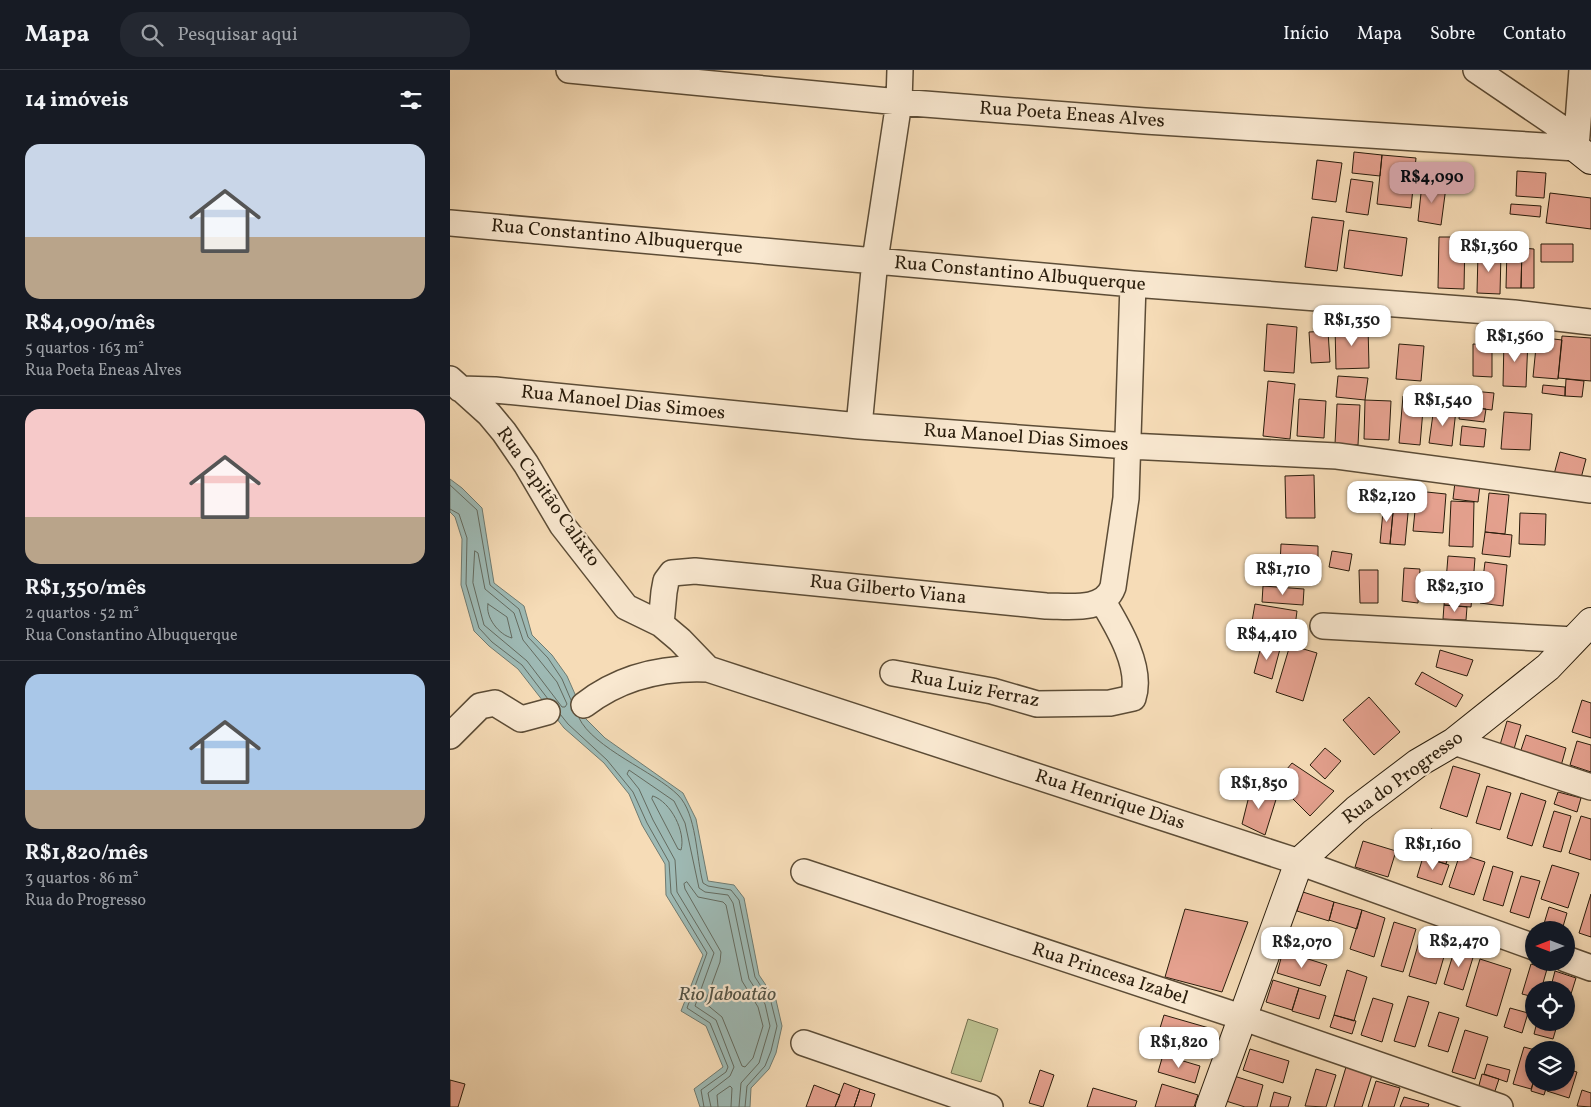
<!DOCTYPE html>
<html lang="pt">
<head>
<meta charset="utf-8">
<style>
  :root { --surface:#171b24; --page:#242831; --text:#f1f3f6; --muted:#9ea1a6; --line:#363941; --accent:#c59692 }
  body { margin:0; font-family:Vollkorn,serif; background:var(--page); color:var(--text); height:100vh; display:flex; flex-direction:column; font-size:19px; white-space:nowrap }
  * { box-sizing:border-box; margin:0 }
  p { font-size:16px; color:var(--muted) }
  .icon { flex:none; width:28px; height:28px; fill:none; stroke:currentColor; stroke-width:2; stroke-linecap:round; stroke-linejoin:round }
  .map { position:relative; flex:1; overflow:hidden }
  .details { display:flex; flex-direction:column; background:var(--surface); width:450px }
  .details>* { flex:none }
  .needle { width:32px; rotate:270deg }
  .controls { position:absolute; left:1075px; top:851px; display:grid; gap:10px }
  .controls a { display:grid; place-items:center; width:50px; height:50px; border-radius:50%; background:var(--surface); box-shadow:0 2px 8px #0003; font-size:25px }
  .price { position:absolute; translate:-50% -42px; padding:0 11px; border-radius:10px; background:#fff; color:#222; font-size:16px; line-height:32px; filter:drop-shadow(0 1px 2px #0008) }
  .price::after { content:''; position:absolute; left:50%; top:30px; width:15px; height:11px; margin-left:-8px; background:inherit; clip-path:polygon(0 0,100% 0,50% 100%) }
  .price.selected { background:var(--accent); color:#111 }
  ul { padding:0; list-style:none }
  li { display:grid; align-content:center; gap:10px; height:265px; padding:0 25px }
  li+li { border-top:1px solid var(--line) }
  li span { display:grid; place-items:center; height:155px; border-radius:15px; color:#555 }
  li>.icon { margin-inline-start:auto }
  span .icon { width:90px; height:90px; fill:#fffc; stroke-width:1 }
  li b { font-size:21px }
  h2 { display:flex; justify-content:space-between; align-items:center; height:60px; padding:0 25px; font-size:21px }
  header { display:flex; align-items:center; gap:30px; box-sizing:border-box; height:70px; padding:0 25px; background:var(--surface); border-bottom:1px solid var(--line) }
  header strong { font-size:24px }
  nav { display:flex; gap:28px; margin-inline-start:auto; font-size:18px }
  .search { width:350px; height:45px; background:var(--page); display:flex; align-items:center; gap:12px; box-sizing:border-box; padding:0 18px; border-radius:20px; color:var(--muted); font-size:19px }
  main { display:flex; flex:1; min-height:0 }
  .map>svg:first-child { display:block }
</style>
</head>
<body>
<header>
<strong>Mapa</strong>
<div class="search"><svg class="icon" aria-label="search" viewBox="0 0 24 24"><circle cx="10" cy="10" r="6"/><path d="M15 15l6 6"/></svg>Pesquisar aqui</div>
<nav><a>Início</a><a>Mapa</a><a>Sobre</a><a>Contato</a></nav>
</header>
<main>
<section class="details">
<h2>14 imóveis<svg class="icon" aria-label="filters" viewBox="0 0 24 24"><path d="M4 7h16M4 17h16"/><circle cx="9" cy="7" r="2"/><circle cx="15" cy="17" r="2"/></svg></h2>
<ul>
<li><span style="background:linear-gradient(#c9d6e8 60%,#b9a48a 0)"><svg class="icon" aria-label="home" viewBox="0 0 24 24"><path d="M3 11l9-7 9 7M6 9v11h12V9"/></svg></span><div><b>R$4,090/mês</b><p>5 quartos · 163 m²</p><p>Rua Poeta Eneas Alves</p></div></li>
<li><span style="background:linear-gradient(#f6c9c9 70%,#b9a48a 0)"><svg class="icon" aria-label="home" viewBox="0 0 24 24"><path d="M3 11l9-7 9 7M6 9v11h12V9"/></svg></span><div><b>R$1,350/mês</b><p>2 quartos · 52 m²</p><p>Rua Constantino Albuquerque</p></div></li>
<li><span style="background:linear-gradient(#a9c7e8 75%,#b9a48a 0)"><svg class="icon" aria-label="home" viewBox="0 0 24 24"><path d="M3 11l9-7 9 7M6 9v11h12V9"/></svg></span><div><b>R$1,820/mês</b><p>3 quartos · 86 m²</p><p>Rua do Progresso</p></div></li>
</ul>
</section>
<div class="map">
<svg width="1141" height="1037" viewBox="0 0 1141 1037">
  <rect width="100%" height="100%" fill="#f6dcb7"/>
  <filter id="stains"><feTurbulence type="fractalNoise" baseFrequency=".004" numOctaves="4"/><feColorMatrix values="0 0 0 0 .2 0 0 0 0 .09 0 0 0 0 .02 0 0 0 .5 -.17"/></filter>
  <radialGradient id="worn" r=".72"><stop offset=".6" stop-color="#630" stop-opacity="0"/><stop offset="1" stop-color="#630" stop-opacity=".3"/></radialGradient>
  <path fill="#bcc08f" stroke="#726e4d" d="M518,949l30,10 -17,53 -30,-9z"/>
  <path fill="#9ebab5" stroke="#6f7b71" d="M0,409l12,9 20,20 12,75 30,23 8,29 20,20 15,21 19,43 19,19 78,55 13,26 12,62 26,4 10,13 15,77 17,25 6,26 -6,27 -7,16 -18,19 -1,19h-50l-6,-18 29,-22 -17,-41 -25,-15 22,-56 -37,-60 -1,-31 -23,-39 -13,-31 -25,-31 -40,-35 -46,-59 -29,-23 -15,-15 -13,-46 1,-46 -7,-22 -5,-5z"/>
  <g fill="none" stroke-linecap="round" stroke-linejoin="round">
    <path stroke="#646b60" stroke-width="1" d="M0,415l27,25 13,75 29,24 9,28 20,21 14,21 9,21
      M0,439l9,5 8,24 -1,46 13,44 13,14 30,23 26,34
      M25,481l3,2 7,36 29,24 9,27 34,42 10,22 -2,3h-3l-35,-46 -43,-36 -11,-42z
      M38,534l19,13 5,21c-13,-3 -27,-21 -24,-34z
      M110,644l8,10 39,36 26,32 14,31 22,39 2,31 36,60 -20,55 23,15 18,44 -2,5 -25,18 3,17
      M129,648c14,30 76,54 99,77 19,19 18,63 25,88l5,3 23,4 8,10 16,77 16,25 6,24 -6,25 -6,15 -18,20 -2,21
      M203,726c18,6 33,36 28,54l-3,-1 -26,-50z
      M237,812l11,15 25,5 3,3 16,76 16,26 5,19 -10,32 -8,9 -3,-1 -20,-49 -17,-14 15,-41 1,-10 -36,-63 -1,-5z
      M261,1037l-3,-14 22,-17 4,-9 -18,-47 -21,-14 19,-53 -37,-61 -2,-32 -22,-40 -14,-31 -12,-15 2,-4 45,31 11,22 14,65 6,4 23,3 5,8 16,76 16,25 5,22 -11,37 -18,20 -2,24
      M268,1037l-1,-12 13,-9 2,2 -1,19"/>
  </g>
  <path fill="#e5a18f" stroke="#291c0b" d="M904,82l28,3 -2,21 -28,-3z
    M932,85l34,3 -5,50 -34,-4z
    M867,90l25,3 -6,39 -24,-3z
    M1067,101l29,2 -2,25 -28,-2z
    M901,109l22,3 -5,33 -22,-3z
    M972,114l24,3 -5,38 -23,-4z
    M1100,123l41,5v31l-45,-6z
    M1061,134l30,2 -1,11 -30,-3z
    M862,147l32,4 -7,50 -32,-4z
    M899,160l58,8 -5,38 -58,-8z
    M989,167h26l-1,52 -26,-1z
    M1091,174h32v18h-32z
    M1057,178h15l-1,40h-15z
    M1072,178l12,1v39h-13z
    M1028,183h23l-1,41 -23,-1z
    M817,254l30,3 -3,46 -30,-2z
    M918,255l1,43 -33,1 -1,-43z
    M878,261l2,31 -19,1 -2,-31z
    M1112,266l29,2v43l-33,-3z
    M1087,267l25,3 -4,39 -25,-2z
    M1054,269h24l-2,48 -23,-1z
    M949,274l25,2 -3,35 -25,-2z
    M1023,274l19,1v32l-19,-1z
    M888,306l30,2 -3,22 -29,-3z
    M1116,309l18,2 -2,16 -17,-1z
    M818,311l27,3 -5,55 -27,-3z
    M1093,315l22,2v9l-23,-3z
    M1012,320l32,3 -2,17 -32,-4z
    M953,326l21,2 -4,47 -21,-2z
    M849,329l27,2 -2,37 -27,-2z
    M915,330l26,1 -2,39 -25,-1z
    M887,334l23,1 -2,40 -23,-1z
    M1010,336l26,3 -2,13 -25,-3z
    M984,337l22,3 -4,36 -23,-3z
    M1054,342l28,2 -2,36 -29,-1z
    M1012,356l24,3 -2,18 -24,-2z
    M1110,382l26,7 -7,27 -26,-8z
    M864,405l1,43h-29l-1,-42z
    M1005,412l25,3 -2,17 -25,-3z
    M967,421l29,3 -3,39 -30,-2z
    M1039,423l20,2 -4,39 -20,-2z
    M934,431l10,1 -4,42 -10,-1z
    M1001,431l23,1 -1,45 -24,-1z
    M944,432l15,1 -4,42 -15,-1z
    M1070,443l26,1 -1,31 -26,-1z
    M1035,462l27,3 -2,22 -28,-3z
    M831,474l37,2v20l-38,-1z
    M882,481l20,3 -3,17 -20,-4z
    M998,486l27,2 -2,26 -27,-3z
    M1035,492l22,3 -4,41 -23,-3z
    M954,498l16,1 -2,34 -16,-2z
    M909,500h19v33h-18z
    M996,511l27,3 -2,23 -27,-2z
    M813,516l41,3 -1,16 -41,-3z
    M805,534l42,7 -3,23 -43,-7z
    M994,535l23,2 -1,13 -23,-1z
    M812,573l18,6 -8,30 -18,-6z
    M840,575l27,8 -14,48 -27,-9z
    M990,580l33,10 -6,16 -31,-9z
    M972,602l41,23 -7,12 -41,-23z
    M919,627l31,35 -26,23 -31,-35z
    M1132,630l9,3v35l-19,-6z
    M1057,651l14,4 -7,24 -14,-4z
    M1076,665l40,13 -5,18 -41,-13z
    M1127,671l14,4v27l-21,-7z
    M875,678l16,13 -16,18 -15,-14z
    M842,693l42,28 -24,25 -34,-34z
    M1003,696l27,8 -13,43 -27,-9z
    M1037,716l24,7 -11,37 -24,-7z
    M801,718l27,5 -13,42 -23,-11z
    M1108,722l23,6 -4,14 -23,-8z
    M1071,723l25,8 -14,45 -25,-8z
    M1104,741l17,5 -10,36 -18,-5z
    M1131,746l10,3v41l-22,-7z
    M981,759l24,7 -9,28 -23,-7z
    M913,771l33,10 -8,26 -33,-10z
    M1010,784l25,8 -11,33 -25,-8z
    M973,787l26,8 -7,20 -25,-8z
    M1102,795l27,8 -11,35 -27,-9z
    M1043,796l20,6 -10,34 -20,-6z
    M1071,806l19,5 -11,37 -19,-6z
    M853,822l31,10 -5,19 -32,-10z
    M1141,824v43l-12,-4z
    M884,832l28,8 -5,19 -28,-9z
    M1099,837l18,6 -5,17 -19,-3z
    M735,839l63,13 -26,70 -57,-15z
    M912,840l23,8 -11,39 -24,-8z
    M944,852l22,7 -13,43 -22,-6z
    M973,858l27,8 -14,48 -27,-8z
    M1006,875l19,6 -12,39 -19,-6z
    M833,881l44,14 -7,21 -43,-13z
    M1030,889l31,10 -14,47 -31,-10z
    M1081,894l16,5 -6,21h-7v7l-12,-3z
    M897,900l20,7 -13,44 -20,-6z
    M1105,901l21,7 -10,32v-20h-16z
    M823,910l26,8 -7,22 -26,-8z
    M849,918l27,8 -7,23 -27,-8z
    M958,926l21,6 -14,45 -21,-6z
    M923,928l20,6 -11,38 -21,-7z
    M1060,938l18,5 -6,20 -18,-6z
    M989,942l20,6 -11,34 -20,-6z
    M714,945l45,13 -8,27 -45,-14z
    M884,945l22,6 -4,13 -22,-7z
    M1087,952h21l-5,17 -19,-5z
    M1015,960l23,7 -13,42 -23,-7z
    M1074,977l11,3 -1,30 -3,9 -18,-5z
    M800,979l39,12 -6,22 -40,-13z
    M713,985l37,11 -5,17 -37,-11z
    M1037,994l23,6 -3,12 -23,-8z
    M896,997l26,8 -10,32h-28z
    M866,999l20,6 -10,32 -21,-1z
    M1116,999l11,3 -8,26 -22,-7 3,-9h16z
    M590,1000l14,5 -11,32 -14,-4z
    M1032,1004l17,5 -5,15 -16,-5z
    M784,1006l29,9 -6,22h-12l-19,-6z
    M0,1010l15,4 -7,23h-8z
    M1084,1010v2h14l-4,13 -13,-4z
    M926,1011l24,7 -6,19h-26z
    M394,1013l16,6 -6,18h-19z
    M712,1014l36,11 -4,12h-39z
    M364,1015l26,10 -5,12h-29z
    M643,1018l44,13 -2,6h-48z
    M410,1019l15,5 -4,13h-17z
    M1132,1020l9,3v14l-14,-1z
    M824,1022l17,5 -3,10h-18z
    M954,1027l25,7 -1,3h-28z"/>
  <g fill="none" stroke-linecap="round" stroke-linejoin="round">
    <g stroke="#5c4c36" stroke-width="28">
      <path id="street" d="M119,0l330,32 246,19 431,27 6,-78
        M1026,0l100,68
        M0,153l683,61 381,29 77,9
        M0,309l39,35 15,18 22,32 36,61 64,82 35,17 19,16 28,29 591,193 235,85
        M10,319l35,1 364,36 269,20 209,10 254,34
        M409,356l16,-166 24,-158 1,-32
        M211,554l3,-32 2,-11 6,-8 23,-2 351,35c23,0 58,6 67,-19l13,-89 7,-214
        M873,556l251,14
        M443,603l99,18 45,13 73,-1 23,-5c10,-30 -15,-71 -30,-96
        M134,635c36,-28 79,-38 124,-36
        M0,666l30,-30 15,-3 26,16 26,-7
        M1004,672l137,45
        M354,802l437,145 259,90
        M1116,889l25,9
        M354,973l186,64"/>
    </g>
    <g stroke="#291c0b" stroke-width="30">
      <path id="secondary" d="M1126,78l15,12
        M760,1037l89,-245 57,-52 62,-47 36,-21 94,-75 43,-45"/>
    </g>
    <use href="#street" stroke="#f9e8d0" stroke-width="25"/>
    <use href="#secondary" stroke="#f9e8d0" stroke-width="28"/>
  </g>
  <g text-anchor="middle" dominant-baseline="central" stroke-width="4.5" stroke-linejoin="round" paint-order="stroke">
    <g font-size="19" fill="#291c0b" stroke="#f9e8d0">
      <text transform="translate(622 45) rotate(4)">Rua Poeta Eneas Alves</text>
      <text transform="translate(167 167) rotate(5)">Rua Constantino Albuquerque</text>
      <text transform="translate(570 204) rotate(5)">Rua Constantino Albuquerque</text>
      <text transform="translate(173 333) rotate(6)">Rua Manoel Dias Simoes</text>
      <text transform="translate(576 368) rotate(4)">Rua Manoel Dias Simoes</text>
      <text transform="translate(98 427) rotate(55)">Rua Capitão Calixto</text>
      <text transform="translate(438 520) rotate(6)">Rua Gilberto Viana</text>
      <text transform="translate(525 619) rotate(11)">Rua Luiz Ferraz</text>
      <text transform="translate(953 708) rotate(-36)">Rua do Progresso</text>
      <text transform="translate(660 730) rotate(18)">Rua Henrique Dias</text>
      <text transform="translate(660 904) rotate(18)">Rua Princesa Izabel</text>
    </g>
    <g font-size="20" font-style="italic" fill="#525346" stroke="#f9e8d0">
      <text x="277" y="925">Rio Jaboatão</text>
    </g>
  </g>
  <rect width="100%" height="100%" filter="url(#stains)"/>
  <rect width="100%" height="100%" fill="url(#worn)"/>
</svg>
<div class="controls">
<a><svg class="needle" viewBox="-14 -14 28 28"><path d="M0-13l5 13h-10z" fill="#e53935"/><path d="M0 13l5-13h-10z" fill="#9ea1a6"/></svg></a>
<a><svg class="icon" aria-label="locate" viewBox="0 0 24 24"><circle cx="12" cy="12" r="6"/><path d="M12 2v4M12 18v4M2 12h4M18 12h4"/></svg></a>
<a><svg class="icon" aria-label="layers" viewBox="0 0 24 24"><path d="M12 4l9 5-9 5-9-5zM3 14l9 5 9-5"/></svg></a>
</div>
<b class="price selected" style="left:982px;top:134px">R$4,090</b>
<b class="price" style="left:1039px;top:203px">R$1,360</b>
<b class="price" style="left:902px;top:277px">R$1,350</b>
<b class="price" style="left:1065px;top:293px">R$1,560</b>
<b class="price" style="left:993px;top:357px">R$1,540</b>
<b class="price" style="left:937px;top:453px">R$2,120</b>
<b class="price" style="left:833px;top:526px">R$1,710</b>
<b class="price" style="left:1005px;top:543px">R$2,310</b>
<b class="price" style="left:817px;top:591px">R$4,410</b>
<b class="price" style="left:809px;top:740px">R$1,850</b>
<b class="price" style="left:983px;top:801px">R$1,160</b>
<b class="price" style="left:1009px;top:898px">R$2,470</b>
<b class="price" style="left:852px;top:899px">R$2,070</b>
<b class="price" style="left:729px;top:999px">R$1,820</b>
</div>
</main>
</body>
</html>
